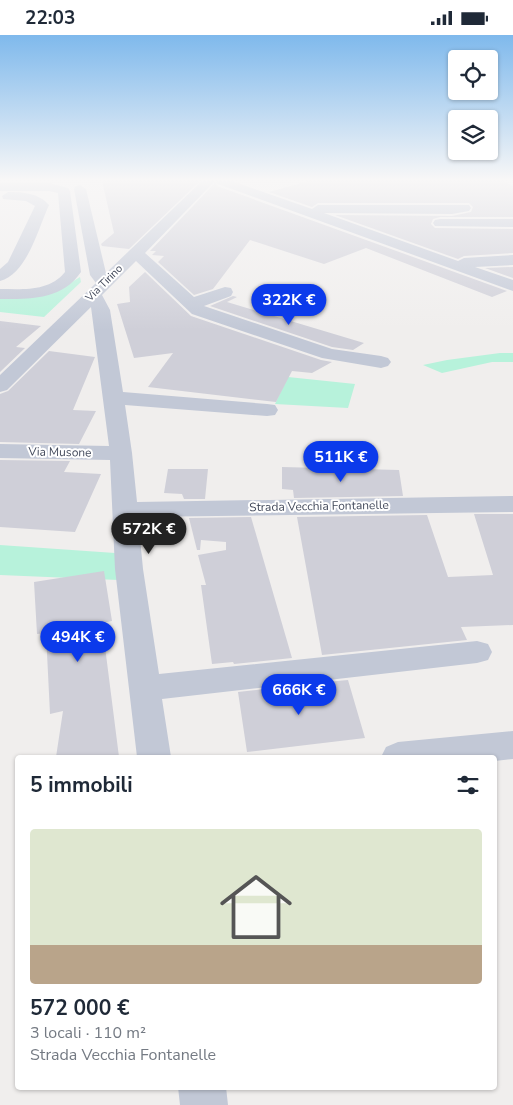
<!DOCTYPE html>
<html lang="it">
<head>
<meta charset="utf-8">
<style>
  :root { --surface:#fff; --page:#f2f2f3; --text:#1f2937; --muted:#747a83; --line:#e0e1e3; --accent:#0b3aeb }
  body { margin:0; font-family:"Nunito Sans",sans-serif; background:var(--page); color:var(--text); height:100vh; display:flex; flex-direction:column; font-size:19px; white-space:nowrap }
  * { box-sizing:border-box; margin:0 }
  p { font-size:16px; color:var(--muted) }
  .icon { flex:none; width:28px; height:28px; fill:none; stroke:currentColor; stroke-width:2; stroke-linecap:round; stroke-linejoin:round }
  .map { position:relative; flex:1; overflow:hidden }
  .drawer { position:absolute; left:15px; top:720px; width:482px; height:335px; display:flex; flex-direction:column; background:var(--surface); border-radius:5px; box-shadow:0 1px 4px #0004 }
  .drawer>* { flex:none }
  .controls { position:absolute; left:448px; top:15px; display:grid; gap:10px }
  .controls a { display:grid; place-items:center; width:50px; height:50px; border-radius:5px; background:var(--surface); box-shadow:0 1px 4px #0004; font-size:25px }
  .price { position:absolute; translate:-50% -42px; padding:0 11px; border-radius:18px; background:var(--accent); color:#fff; font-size:16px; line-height:32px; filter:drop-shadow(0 1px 2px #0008) }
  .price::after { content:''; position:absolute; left:50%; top:30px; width:15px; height:11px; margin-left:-8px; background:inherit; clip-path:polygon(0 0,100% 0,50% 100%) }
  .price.active { background:#222; color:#fff }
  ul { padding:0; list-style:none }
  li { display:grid; align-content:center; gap:10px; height:265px; padding:0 15px }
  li+li { border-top:1px solid var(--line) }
  li span { display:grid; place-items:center; height:155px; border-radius:5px; color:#555 }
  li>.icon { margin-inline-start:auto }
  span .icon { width:90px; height:90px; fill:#fffc; stroke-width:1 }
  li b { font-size:21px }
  h2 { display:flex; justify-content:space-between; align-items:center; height:60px; padding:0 15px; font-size:21px }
  .status { display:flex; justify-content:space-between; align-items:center; height:35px; padding:0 25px; background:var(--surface); direction:ltr }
  .status svg { height:14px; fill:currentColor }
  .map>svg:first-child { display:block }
</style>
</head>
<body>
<div class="status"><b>22:03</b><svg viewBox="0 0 49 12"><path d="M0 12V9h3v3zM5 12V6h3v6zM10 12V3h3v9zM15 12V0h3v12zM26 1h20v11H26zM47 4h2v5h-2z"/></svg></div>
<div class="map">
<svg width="513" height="1070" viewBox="0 0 513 1070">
  <rect width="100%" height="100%" fill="#f0eeed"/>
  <path fill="#b7f2db" d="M80,242l1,5 -37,35 -44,-5v-17l67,-10z
    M500,318h13v9h-21l-50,11 -19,-8 24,-5z
    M288,342l67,7 -7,24 -73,-4z
    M0,510l115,8 4,27 -119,-5z"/>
  <path fill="#cfcfd8" d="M102,146h98l-71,68 -27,-3 -1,-2 13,-11z
    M309,146h194l10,5v31h-73l-7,2 -2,5 4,4 78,1v24l-49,3 -6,3 -123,-44 117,1 19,-4 2,-5 -4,-4h-151l-6,4 -43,-15z
    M215,148l2,3 290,105 -15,6 -126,-49 -42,16 -74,-24 -37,49 -19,6 -36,-33 6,-6 -12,-1 4,-4h-6z
    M513,232v11l-28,-10z
    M145,237l46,44 130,44 11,2 -20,11 -20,-2 -16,31 -128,-15 25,-34 -39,5 -17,-54 13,-2 -1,-15z
    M233,261l4,1 -10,5 137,41 -11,7 -21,-3 -122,-41z
    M0,286l41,5 -25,21 9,1 -25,24z
    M49,316l46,6 -22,53 23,1 -17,33 -79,-2v-48l8,-3z
    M0,425l70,1 -6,11 37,2 -26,58 -75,-5z
    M282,432l117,3 4,26 -109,2 -1,-8 -11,-1z
    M168,434h40l-3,30h-21l-2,-5 -18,-1z
    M474,479h39v111l-52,2 6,13 -145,15 -25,-138 130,-2 21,62 45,-2z
    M251,482l41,141 -58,6 -1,-2 -21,2 -11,-79h5l-8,-30 28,-5v-8l-25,-2 -1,10h-3l-8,-32z
    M104,536l8,50 -10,2 17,134h-63l7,-46 -13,3 -4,-81 -9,1 -3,-52z
    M348,645l17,58 -118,14 -9,-60 62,-7 1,4 25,-7z"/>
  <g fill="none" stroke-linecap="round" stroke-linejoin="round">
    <path fill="#c2c8d6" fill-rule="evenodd" d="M202,146h13l-70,72 49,44 31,-10 6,1 2,4 -2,4 -27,10 128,43 49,7 7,2 3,4 -3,4 -7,2 -59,-10 -130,-44 -56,-53 -34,34 8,15 13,82 144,12 8,1 3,5 -3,5 -8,1 -142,-11 7,48 5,49 376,-6v16l-375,5 5,52 16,105 318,-33 11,3 4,8 -4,8 -11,3 -315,36 9,58h-34l-22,-188 -5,-109 -110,-2v-14l109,2 -18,-139 -84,83 -7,2v-17l96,-92 -6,-8 -16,-86 2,-3 4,-1 6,4 20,84z
      M216,146h16l80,28 6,-4h151l2,3 -2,3 -17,3 -128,-1 134,48 6,-3 49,-3v10l-38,2 38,13v11l-295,-107z
      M0,148h50l18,5 2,3 11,81c-19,28 -50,27 -81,27v-10c23,0 49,3 65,-17l-7,-79 -9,-2h-49z
      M8,157c14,0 31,1 41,13 -11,24 -22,69 -49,76v-12l8,-7 27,-56 -9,-5 -23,-2 -1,-3z
      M440,184h73v8l-78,-1 -2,-3 2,-3z
      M513,696v28l-18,2v-4h-114l5,-10 12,-5z
      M178,1052h48l2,18h-48z"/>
  </g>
  <linearGradient id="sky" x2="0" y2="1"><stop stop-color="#7fb9ec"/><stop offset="0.49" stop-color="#f8f7f7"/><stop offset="1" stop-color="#f8f7f7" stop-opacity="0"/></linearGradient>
  <rect width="513" height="295" fill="url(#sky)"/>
  <g text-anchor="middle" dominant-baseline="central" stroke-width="4" stroke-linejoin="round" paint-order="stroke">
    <g font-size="11" fill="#444b5c" stroke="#fff">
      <text transform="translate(104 248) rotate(-45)">Via Tirino</text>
    </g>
    <g font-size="12" fill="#444b5c" stroke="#fff">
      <text transform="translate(60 417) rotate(1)">Via Musone</text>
      <text transform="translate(319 471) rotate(-1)">Strada Vecchia Fontanelle</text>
    </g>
  </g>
</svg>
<div class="controls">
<a><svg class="icon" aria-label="locate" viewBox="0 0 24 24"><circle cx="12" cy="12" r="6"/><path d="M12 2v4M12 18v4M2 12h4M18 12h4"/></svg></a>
<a><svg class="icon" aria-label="layers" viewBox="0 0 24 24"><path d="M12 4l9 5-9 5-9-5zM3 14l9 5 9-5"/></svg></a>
</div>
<b class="price" style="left:289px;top:291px">322K €</b>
<b class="price" style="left:341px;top:448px">511K €</b>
<b class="price active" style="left:149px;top:520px">572K €</b>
<b class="price" style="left:78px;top:628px">494K €</b>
<b class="price" style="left:299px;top:681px">666K €</b>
<section class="drawer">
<h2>5 immobili<svg class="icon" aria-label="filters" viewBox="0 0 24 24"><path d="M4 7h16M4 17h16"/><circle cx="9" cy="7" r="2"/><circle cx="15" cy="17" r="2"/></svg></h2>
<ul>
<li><span style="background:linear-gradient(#dfe7d0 75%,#b9a48a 0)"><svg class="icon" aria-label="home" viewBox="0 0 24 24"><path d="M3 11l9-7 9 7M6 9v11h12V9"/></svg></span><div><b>572 000 €</b><p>3 locali · 110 m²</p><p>Strada Vecchia Fontanelle</p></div></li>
</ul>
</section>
</div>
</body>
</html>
